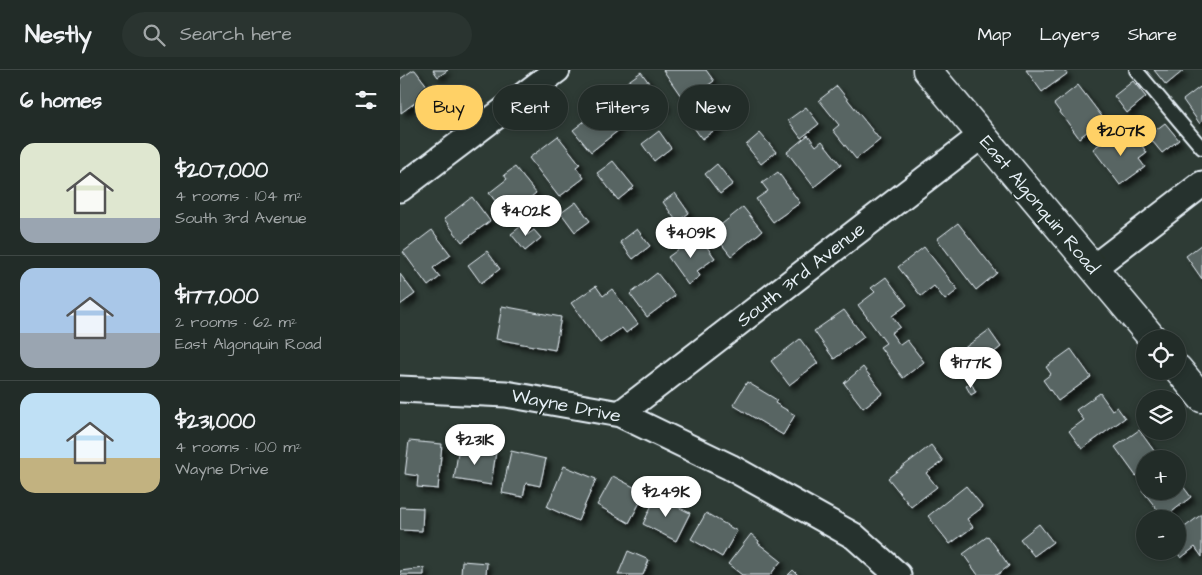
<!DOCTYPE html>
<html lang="en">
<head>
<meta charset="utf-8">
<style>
  :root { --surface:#222c28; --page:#2a3430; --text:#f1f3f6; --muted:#a2a7a8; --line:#3f4845; --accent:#ffd166 }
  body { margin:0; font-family:"Architects Daughter",sans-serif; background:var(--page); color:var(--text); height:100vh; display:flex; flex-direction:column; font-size:19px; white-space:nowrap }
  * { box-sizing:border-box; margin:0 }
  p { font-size:16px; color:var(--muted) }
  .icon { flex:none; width:28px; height:28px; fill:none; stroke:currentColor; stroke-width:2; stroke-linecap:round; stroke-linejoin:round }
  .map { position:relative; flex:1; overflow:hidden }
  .sheet { display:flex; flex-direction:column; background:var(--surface); width:400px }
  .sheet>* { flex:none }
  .banner { position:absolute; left:15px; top:15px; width:475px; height:45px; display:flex; gap:10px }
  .fabs { position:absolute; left:736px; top:260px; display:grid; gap:10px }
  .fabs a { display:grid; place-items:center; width:50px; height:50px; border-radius:50%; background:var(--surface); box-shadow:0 2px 8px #0003,0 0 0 1px var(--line); font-size:25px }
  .price { position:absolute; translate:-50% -42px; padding:0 11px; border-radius:18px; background:#fff; color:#222; font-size:16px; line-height:32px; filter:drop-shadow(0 1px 2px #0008) }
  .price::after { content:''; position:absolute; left:50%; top:30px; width:15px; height:11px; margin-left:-8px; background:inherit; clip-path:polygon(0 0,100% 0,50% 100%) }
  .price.active { background:var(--accent); color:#111 }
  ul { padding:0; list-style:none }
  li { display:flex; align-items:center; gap:15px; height:125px; padding:0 20px }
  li+li { border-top:1px solid var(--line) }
  li span { display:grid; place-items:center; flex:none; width:140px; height:100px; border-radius:15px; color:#555 }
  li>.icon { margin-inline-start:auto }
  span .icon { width:60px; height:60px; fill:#fffc; stroke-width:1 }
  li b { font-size:21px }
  h2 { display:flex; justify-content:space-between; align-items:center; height:60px; padding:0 20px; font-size:21px }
  .pill { padding:0 18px; border-radius:22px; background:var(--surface); box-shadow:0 2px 8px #0003,0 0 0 1px var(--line); font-size:18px; line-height:45px }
  .pill.active { background:var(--accent); color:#111 }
  header { display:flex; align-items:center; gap:30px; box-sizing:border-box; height:70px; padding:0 25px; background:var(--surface); border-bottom:1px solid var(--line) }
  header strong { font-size:24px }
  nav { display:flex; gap:28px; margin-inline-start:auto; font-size:18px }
  .search { width:350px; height:45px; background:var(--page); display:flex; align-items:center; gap:12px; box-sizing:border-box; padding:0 18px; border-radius:28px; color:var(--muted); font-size:19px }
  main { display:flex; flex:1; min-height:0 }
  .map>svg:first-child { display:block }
</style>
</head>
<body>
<header>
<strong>Nestly</strong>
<div class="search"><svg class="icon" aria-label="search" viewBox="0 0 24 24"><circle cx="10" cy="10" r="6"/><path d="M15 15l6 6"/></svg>Search here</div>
<nav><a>Map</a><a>Layers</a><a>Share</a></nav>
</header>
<main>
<section class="sheet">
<h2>6 homes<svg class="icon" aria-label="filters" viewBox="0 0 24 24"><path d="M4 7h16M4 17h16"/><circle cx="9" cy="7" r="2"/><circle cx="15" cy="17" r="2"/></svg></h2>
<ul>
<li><span style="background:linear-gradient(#dfe7d0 75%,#9aa5b1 0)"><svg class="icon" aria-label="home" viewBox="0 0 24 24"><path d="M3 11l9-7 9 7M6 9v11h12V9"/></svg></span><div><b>$207,000</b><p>4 rooms · 104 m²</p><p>South 3rd Avenue</p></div></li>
<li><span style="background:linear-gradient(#a9c7e8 65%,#9aa5b1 0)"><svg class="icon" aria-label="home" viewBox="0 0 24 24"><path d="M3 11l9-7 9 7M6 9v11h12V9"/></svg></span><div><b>$177,000</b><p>2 rooms · 62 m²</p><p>East Algonquin Road</p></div></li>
<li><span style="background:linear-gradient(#bfe0f5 65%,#c2b280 0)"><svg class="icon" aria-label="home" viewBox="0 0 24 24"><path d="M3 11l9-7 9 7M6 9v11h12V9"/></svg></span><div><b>$231,000</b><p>4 rooms · 100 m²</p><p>Wayne Drive</p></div></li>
</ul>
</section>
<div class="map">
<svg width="802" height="505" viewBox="0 0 802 505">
  <defs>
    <filter id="shadow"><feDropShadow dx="4.5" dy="4.5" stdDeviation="2.5" flood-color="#0009"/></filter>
  </defs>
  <rect width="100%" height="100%" fill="#2e3b35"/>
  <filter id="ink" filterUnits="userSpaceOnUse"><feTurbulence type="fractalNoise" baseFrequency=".02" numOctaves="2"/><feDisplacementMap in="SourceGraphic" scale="10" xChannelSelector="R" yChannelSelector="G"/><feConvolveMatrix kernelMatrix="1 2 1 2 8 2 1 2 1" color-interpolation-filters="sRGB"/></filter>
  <g filter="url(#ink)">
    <path fill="#596563" stroke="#e8f1f8" filter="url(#shadow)" d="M13,0h2l16,21 -30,22 -1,-34z
      M33,0h15l-10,7z
      M263,0h43l8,11 -29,21z
      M626,0h38l3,4 -25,18z
      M754,0h28l1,1 -17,14z
      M241,2l25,34 -22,17 -9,-12 -7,5 -16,-23z
      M733,11l13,16 -19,16 -13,-17z
      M678,15l26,34 -25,19 -25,-34z
      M437,16l43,54 -24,19 -23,-29 6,-5 -20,-25z
      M800,17l2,3v32l-2,2 -17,-24z
      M199,34l20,26 -28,22 -18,-22 18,-14 -3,-4z
      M406,37l13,17 -18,14 -13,-18z
      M306,40l13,17 -17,12 -12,-17z
      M765,53l14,17 -17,13 -14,-17z
      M259,61l12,17 -17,13 -12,-17z
      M717,61l12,16 9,-7 9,13 -8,6 6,8 -25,18 -27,-36z
      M360,63l16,19 -15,12 -15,-19z
      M408,65l8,11 6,-5 19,24 -27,22 -27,-35z
      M158,66l22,28 -4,3 8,11 -25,19 -30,-39z
      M213,91l21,26 -16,13 -21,-27z
      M317,94l16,20 -13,10 -15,-20z
      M115,97l21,26 -29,23 -18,-23 18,-14 -3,-4z
      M378,102l22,31 -27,19 -17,-23 12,-8 -6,-8z
      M275,123l14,20 -12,9 -14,-20z
      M72,127l18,24 -28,21 -18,-23z
      M176,132l14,19 -15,11 -14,-19z
      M343,137l19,24 -31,25 -19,-24z
      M125,153l5,5 -5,4 2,3 7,-5 7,8 -16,13 -14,-17z
      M558,153l39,50 -21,17 -39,-51z
      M237,159l13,17 -17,13 -13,-17z
      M32,160l19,25 -18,13 7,9 -12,9 -25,-34z
      M298,165l17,23 -18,13 3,5 -12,9 -20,-28z
      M802,174v35l-16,-23z
      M524,177l34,43 -13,10 -11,-14 -13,10 -23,-29z
      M87,181l13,18 -19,14 -13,-18z
      M257,203l18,23 -28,21 -17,-23z
      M0,204l15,20 -15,11z
      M486,207l21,28 -15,11 8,11 -9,6 9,12 7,-5 17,22 -21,16 -23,-31 6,-4 -28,-38 17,-13 -4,-4z
      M196,216l7,10 9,-7 26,35 -12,9 -4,-5 -22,15 -29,-40z
      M102,236l59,11 -6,33 -59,-11z
      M444,240l20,27 -30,22 -20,-28z
      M589,260l12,17 -25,19 -13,-17z
      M400,269l18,24 -29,22 -18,-24z
      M671,279l20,28 -33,24 -15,-21 8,-6 -5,-7z
      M463,297l20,26 -20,15 -19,-25z
      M347,312l30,18 -2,3 20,12 -12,20 -50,-30z
      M571,313l5,9 -5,3 -5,-9z
      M700,323l12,17 5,-3 8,11 -43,31 -13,-18 15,-11 -8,-10z
      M739,360l21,29h-15v10l-9,7 -21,-29z
      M9,371l33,3 -4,45 -21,-2 1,-11 -13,-2z
      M531,375l12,16 -17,12 11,14 -26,20 -23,-29z
      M59,376l37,6 -5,33 -37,-6z
      M111,381l35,8 -6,27 -14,-3 -3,14 -21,-4z
      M164,396l32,13 -18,42 -31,-14z
      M213,406l32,17 -16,30 -32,-18z
      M782,415l9,12 -27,21 -22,-28 3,-3v4h33v-4l1,1z
      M566,416l17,21 -16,12 6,8 -23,17 -22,-28z
      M256,426l34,17 -14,28 -33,-17z
      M0,437l23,1 -1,23 -22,-1z
      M306,443l31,18 -15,26 -31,-18z
      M802,444v43l-7,-10 -14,11 -5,-7 2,-19z
      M639,454l14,18 -19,14 -14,-17z
      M351,464l8,7 -1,2 23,18 -11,14h-28l-14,-11z
      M588,466l21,30 -12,9h-19l-15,-21z
      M228,481l21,9 -6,15h-25z
      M62,491l25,2 -1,12h-25z
      M24,498v7h-24v-4z
      M393,500l5,5h-10z"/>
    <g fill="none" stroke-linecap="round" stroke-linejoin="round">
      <g stroke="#e8f1f8" stroke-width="16">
        <path id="service" d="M736,0l66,78"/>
      </g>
      <g stroke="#e8f1f8" stroke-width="29">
        <path id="minor" d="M0,119l157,-119
          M693,198l109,-84
          M0,319l106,5 114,20 110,53 124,69 44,39
          M220,344l361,-278"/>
      </g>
      <g stroke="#e8f1f8" stroke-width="31">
        <path id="tertiary" d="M527,0l226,269
          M778,299l24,29"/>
      </g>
      <use href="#service" stroke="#26332d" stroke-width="12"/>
      <use href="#minor" stroke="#26332d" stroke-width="25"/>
      <use href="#tertiary" stroke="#26332d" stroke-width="28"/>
    </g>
  </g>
  <g text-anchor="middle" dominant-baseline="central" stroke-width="4" stroke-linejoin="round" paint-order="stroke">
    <g font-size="19" fill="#e8f1f8" stroke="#26332d">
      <text transform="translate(639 135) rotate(50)">East Algonquin Road</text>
      <text transform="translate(401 205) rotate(-38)">South 3rd Avenue</text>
      <text transform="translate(166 336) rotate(11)">Wayne Drive</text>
    </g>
  </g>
</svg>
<div class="fabs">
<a><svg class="icon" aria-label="locate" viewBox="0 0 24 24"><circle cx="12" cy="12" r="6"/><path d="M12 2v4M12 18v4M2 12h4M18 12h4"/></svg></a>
<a><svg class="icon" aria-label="layers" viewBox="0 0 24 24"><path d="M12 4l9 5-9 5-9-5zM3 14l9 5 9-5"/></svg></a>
<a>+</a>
<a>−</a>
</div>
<b class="price active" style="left:721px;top:87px">$207K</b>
<b class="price" style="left:126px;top:167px">$402K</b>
<b class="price" style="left:291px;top:189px">$409K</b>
<b class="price" style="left:571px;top:319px">$177K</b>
<b class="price" style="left:75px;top:396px">$231K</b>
<b class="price" style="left:266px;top:448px">$249K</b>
<div class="banner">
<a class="pill active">Buy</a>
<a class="pill">Rent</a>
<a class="pill">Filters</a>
<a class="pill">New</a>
</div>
</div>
</main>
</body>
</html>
